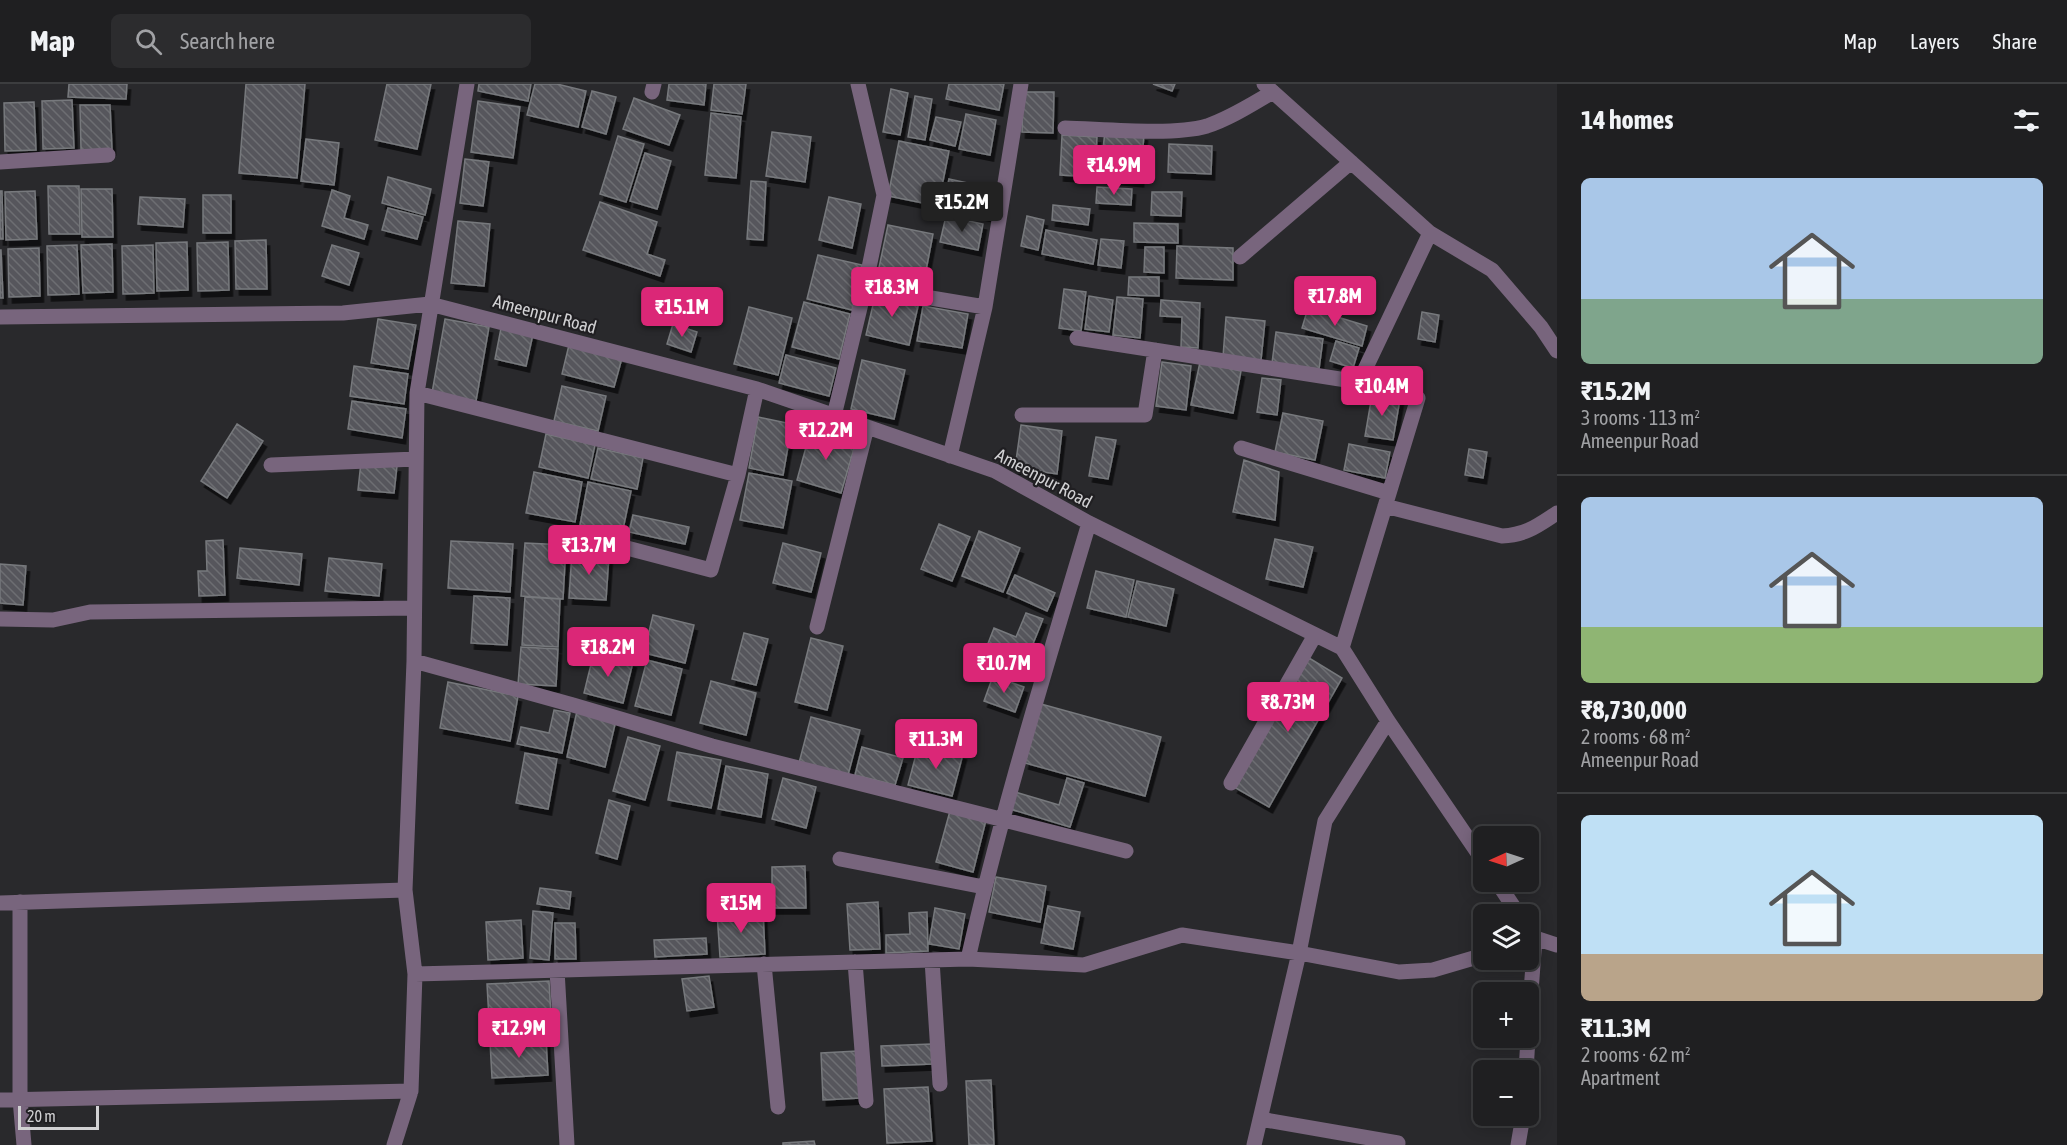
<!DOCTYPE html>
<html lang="en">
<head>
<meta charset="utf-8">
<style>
  :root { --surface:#1f1f21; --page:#2c2c2e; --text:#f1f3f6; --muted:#a1a2a5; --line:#3c3d3f; --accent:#db2777 }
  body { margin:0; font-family:"Asap Condensed",sans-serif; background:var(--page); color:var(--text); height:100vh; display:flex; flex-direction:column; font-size:22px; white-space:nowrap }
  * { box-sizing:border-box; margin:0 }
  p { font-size:20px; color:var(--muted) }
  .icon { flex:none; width:33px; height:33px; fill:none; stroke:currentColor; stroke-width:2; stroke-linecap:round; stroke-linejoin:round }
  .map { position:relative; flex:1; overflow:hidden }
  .details { display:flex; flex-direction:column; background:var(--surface); width:510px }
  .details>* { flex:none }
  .needle { width:39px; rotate:267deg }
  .fabs { position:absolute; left:1473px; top:742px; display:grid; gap:12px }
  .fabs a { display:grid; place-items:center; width:66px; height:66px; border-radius:9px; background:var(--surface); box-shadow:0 3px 15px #0003,0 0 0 2px var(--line); font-size:30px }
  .scale { position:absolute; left:18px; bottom:15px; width:81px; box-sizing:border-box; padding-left:6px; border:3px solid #d1d1d3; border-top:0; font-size:16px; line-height:21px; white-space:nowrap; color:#d1d1d3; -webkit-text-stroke:4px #201f22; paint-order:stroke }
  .price { position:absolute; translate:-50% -51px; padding:0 14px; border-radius:6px; background:var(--accent); color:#fff; font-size:20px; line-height:39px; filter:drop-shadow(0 2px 3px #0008) }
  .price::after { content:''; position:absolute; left:50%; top:36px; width:18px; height:14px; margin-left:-9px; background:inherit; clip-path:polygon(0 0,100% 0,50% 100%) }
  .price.active { background:#222; color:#fff }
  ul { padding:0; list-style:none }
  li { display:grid; align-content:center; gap:12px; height:318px; padding:0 24px }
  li+li { border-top:2px solid var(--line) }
  li span { display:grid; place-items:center; height:186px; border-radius:9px; color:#555 }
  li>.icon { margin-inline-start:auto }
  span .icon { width:108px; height:108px; fill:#fffc; stroke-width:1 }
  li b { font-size:26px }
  h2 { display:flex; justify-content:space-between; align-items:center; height:72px; padding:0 24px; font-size:26px }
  header { display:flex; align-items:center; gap:36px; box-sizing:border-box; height:84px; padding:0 30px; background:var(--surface); border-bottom:2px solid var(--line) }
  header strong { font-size:28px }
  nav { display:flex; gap:33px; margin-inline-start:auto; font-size:21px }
  .search { width:420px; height:54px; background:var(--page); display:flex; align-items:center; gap:15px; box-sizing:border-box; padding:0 21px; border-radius:9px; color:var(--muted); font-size:22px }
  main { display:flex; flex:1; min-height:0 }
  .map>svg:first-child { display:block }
</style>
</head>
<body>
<header>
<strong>Map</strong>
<div class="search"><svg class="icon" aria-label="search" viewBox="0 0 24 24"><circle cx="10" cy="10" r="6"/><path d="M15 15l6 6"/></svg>Search here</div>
<nav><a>Map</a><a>Layers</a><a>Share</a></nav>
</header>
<main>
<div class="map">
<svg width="1557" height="1061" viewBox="0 0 1557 1061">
  <defs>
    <pattern id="building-back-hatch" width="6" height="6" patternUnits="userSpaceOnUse" patternTransform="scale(1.5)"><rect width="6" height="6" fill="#56575b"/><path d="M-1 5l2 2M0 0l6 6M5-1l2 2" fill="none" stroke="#6d6e72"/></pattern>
    <filter id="shadow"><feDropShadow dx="3.5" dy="6" stdDeviation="0" flood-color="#0009"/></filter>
  </defs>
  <rect width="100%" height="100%" fill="#29292c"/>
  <path fill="url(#building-back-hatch)" stroke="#77797d" stroke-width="1.5" filter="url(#shadow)" d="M69,0h58l-1,15 -58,-2z
    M246,0h59l-8,94 -58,-5z
    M387,0h44l-14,65 -42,-9z
    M479,0h52l-3,17 -50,-10z
    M535,0h22l29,7 -8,36 -51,-12z
    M669,0h37l-2,21 -37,-5z
    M714,0h32l-4,30 -31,-4z
    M949,0h55l-5,26 -53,-11z
    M1153,0h22l-3,7z
    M891,5l17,4 -8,42 -17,-3z
    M592,7l24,6 -10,37 -24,-7z
    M1023,8h31l-1,41 -31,-1z
    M915,12l17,3 -7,41 -17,-3z
    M634,14l46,17 -11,30 -46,-16z
    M72,16l2,48 -31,1 -1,-48z
    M478,17l42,6 -7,51 -42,-6z
    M34,18l2,48 -31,1 -1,-48z
    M80,21h30l2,44 -31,1z
    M711,29l30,4 -5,61 -31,-3z
    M966,30l30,6 -6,35 -31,-6z
    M936,33l25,5 -6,24 -25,-6z
    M1105,47l39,4 -4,46 -40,-4z
    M772,48l39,5 -6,45 -39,-6z
    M1062,51l35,2 -2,40 -35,-2z
    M618,52l26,8 -18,58 -26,-8z
    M306,55l33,4 -5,42 -33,-4z
    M899,57l50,10 -11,55 -50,-10z
    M1169,60l43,2 -1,28 -43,-2z
    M645,69l26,8 -14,48 -27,-8z
    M465,75l24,3 -6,44 -23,-3z
    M388,93l43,12 -6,26 -43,-12z
    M949,95l47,10 -6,27 -46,-10z
    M751,97l15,1 -3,58 -16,-1z
    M48,102h31l1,48h-31z
    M1097,103l35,2 -1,16 -35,-2z
    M81,105h31l1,48h-31z
    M332,106l18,6 -6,22 24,7 -4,14 -42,-13z
    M0,107h2l1,48h-3z
    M35,107l2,48 -31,1 -1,-48z
    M1152,108h30l-1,24 -30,-1z
    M203,111h28v38h-28z
    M140,113l45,2 -2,28 -45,-3z
    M829,113l32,7 -9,44 -33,-8z
    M600,118l57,20 -10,32 18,6 -5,16 -77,-26z
    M1053,121l37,4 -2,16 -36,-5z
    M388,124l35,9 -6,22 -35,-9z
    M946,132l37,8 -5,26 -38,-8z
    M1027,132l17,4 -6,30 -17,-4z
    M458,137l32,3 -6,62 -33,-3z
    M1134,139l44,1v19l-44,-1z
    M888,141l45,9 -10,52 -46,-9z
    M1046,146l51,10 -4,24 -51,-10z
    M1101,155l23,2 -3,27 -23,-3z
    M266,156l1,49h-31l-1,-48z
    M187,158l1,48 -31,1 -1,-48z
    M228,158l1,48 -31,1 -1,-48z
    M112,160l1,48 -30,1 -2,-48z
    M77,161l2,49 -31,1 -1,-49z
    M153,161l1,48 -31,1 -1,-48z
    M332,161l27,8 -10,32 -27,-9z
    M1177,162l56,2v32l-57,-2z
    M1145,163h19v26l-20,-1z
    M39,164l1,48 -31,1 -1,-48z
    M0,166h1l2,48h-3z
    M818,171l44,10 -10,45 -45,-11z
    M1129,193h30v19l-31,-1z
    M679,204l27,9 -5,15 -27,-9z
    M1064,205l22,3 -5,39 -22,-3z
    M876,208l43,10 -10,43 -43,-10z
    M1089,212l24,4 -4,32 -24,-3z
    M1117,213l26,2 -3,39 -27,-3z
    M1161,216l39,3 -2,45 -17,-1 1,-30 -22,-1z
    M804,218l46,12 -11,45 -47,-12z
    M923,222l45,8 -6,34 -45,-7z
    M749,223l43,11 -14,57 -44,-11z
    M1308,224l59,18 -5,20 -60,-18z
    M1422,228l17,3 -4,27 -17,-3z
    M1226,233l39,4 -4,39 -38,-3z
    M378,235l38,6 -8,44 -37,-6z
    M445,235l44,8 -13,74 -44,-8z
    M673,240l24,8 -6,20 -24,-8z
    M501,244l32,6 -7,32 -31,-7z
    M1276,248l47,7 -4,30 -47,-6z
    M1336,257l23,7 -6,20 -23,-7z
    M569,261l53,13 -8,29 -52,-13z
    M786,271l50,13 -7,28 -50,-13z
    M862,276l43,10 -11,49 -43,-10z
    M1162,278l29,4 -5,44 -30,-4z
    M1200,278l41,9 -8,42 -42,-8z
    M354,282l54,8 -4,30 -54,-8z
    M1262,294l19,2 -4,35 -20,-3z
    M562,302l44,10 -8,35 -44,-10z
    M1372,311l28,4 -7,41 -28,-4z
    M352,317l54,8 -4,29 -54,-9z
    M1283,329l40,8 -8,39 -40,-8z
    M758,333l34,7 -9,51 -34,-7z
    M237,340l26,17 -36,57 -26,-17z
    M1021,341l41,6 -5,43 -42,-6z
    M811,345l45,13 -15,51 -44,-13z
    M546,350l49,11 -7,33 -49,-11z
    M1096,353l20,3 -8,39 -19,-3z
    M1349,360l41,8 -5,26 -41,-8z
    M598,364l45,10 -6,31 -46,-10z
    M1469,365l18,3 -4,26 -18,-3z
    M1244,376l35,12 -4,48 -42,-8z
    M361,378l36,4 -3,27 -36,-3z
    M534,388l48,10 -7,40 -49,-9z
    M749,389l43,8 -9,47 -43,-8z
    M588,398l43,9 -9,43 -42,-9z
    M633,431l56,12 -4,17 -56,-12z
    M939,440l31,13 -18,44 -31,-12z
    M979,447l41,17 -17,44 -41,-16z
    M1275,455l38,8 -10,40 -37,-8z
    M223,456l2,55 -26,1 -1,-25h9l-1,-30z
    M451,457l62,3 -3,48 -62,-4z
    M525,459l41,2 -3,54 -42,-3z
    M783,459l38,10 -10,39 -38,-9z
    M240,464l62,6 -3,31 -62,-7z
    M572,468l37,3 -3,45 -37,-2z
    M329,474l53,6 -3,32 -54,-5z
    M0,480l26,2 -3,39 -23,-2z
    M1096,487l38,9 -8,37 -39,-9z
    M1015,491l40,18 -8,18 -40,-18z
    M1137,497l37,8 -8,37 -38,-9z
    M474,512l36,2 -3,47 -36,-2z
    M525,513l35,2 -2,48 -36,-2z
    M1026,529l17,6 -17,42 -39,-15 7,-18 22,9z
    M653,531l41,10 -9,38 -41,-10z
    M744,549l24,6 -12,46 -24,-6z
    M811,554l32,8 -16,64 -32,-8z
    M521,563l37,2 -2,37 -38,-2z
    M594,568l39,10 -10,41 -39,-10z
    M1309,574l33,20 -73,129 -35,-20z
    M647,576l35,9 -11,46 -36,-9z
    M993,592l31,11 -9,25 -31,-11z
    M711,597l45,12 -10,42 -46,-12z
    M448,598l70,14 -8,45 -70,-13z
    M1041,620l120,33 -16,59 -120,-33z
    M554,626l16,3 -8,40 -45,-9 4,-17 28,6z
    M577,627l39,9 -11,47 -38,-10z
    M811,633l49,13 -12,45 -49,-12z
    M628,653l32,9 -15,54 -32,-9z
    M919,659l44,11 -11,42 -44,-11z
    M862,663l41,11 -8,27 -40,-10z
    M677,668l44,8 -10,48 -43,-8z
    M525,669l32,6 -9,50 -32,-6z
    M726,682l42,8 -7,43 -43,-8z
    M783,694l33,9 -10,41 -34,-9z
    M1067,694l17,5 -14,44 -60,-18 5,-17 44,13z
    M609,716l21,6 -13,53 -21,-6z
    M950,727l36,9 -13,52 -37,-10z
    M805,782l1,42h-34v-41z
    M996,793l50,9 -6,36 -51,-10z
    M540,804l31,4 -2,17 -32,-5z
    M878,818l2,47 -30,1 -3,-46z
    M1048,822l32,6 -7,37 -32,-6z
    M935,824l30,6 -6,35 -30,-5z
    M533,827l20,2 -4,47 -19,-2z
    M763,827l2,43 -45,3 -3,-44z
    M927,828l1,39 -42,2v-18l24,-1 -1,-21z
    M521,836l2,38 -35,2 -2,-38z
    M555,839h20l1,36h-21z
    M706,854l1,16 -52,3 -1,-17z
    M709,892l5,31 -27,4 -5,-32z
    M549,897l3,53 -62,3 -3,-53z
    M546,955l2,36 -56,3 -2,-36z
    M931,960l1,20 -50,2 -1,-20z
    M857,967l3,47 -37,2 -2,-47z
    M991,996l3,65h-25l-3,-64z
    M928,1003l4,54 -45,2 -3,-54z
    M814,1057l1,4h-32v-2z"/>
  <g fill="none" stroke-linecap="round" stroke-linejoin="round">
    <path stroke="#78657d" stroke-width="15" d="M1264,0l166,149 62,37 49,57 16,24
      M652,8l2,-8
      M1065,44c38,1 107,8 142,-2 24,-8 45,-22 66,-34
      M0,78l108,-7
      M1240,173l111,-95
      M865,203l120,20 36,-223
      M0,233l343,-4 87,-9 327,85 238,82 94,52 253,125 46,73 96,141
      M1077,254l282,44 59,16 -76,250
      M1359,298l71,-149
      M417,309l321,82
      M1022,331h123l10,-65
      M834,332l31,-129 19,-92 -26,-111
      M1241,364l148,45
      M950,372l35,-149
      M271,381l145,-6
      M1385,422l117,30c24,-1 35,-10 55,-23
      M581,452l130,34 27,-95 19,-86
      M0,535l53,1 37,-8 324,-4
      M817,543l50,-200
      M414,577l159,44 139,41 414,105
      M1231,699l84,-148
      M840,775l144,28
      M1497,798l22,33
      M20,818v197l4,46
      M0,819l405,-13
      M1528,845l7,9 22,7
      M1528,856l7,-2 -7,94
      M968,875c33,-147 78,-291 121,-436
      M932,876l8,124
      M855,878l11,139
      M764,880l14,143
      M557,886l10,175
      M415,890l553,-15 116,6 98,-30 117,18 100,19 34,-2 51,-15
      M1526,987l2,-33
      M0,1016l411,-9
      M1260,1035l138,24
      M394,1061l17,-54 4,-117 -10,-84 9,-229 3,-268 50,-309
      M1254,1061l45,-192 26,-132 63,-100
      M1518,1061l5,-29"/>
  </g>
  <g text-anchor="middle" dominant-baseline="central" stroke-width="4.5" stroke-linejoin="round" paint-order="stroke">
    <g font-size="18" fill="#d1d1d3" stroke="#201f22">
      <text transform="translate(545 230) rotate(15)">Ameenpur Road</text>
      <text transform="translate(1044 394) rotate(28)">Ameenpur Road</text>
    </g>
  </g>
</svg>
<div class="fabs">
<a><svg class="needle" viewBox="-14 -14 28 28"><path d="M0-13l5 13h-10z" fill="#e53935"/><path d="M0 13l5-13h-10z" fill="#a1a2a5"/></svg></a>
<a><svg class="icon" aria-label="layers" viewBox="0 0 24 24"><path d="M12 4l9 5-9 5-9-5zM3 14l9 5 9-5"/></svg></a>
<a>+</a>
<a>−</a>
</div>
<div class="scale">20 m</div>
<b class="price" style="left:1114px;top:112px">₹14.9M</b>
<b class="price active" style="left:962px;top:149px">₹15.2M</b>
<b class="price" style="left:892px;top:234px">₹18.3M</b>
<b class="price" style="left:1335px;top:243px">₹17.8M</b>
<b class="price" style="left:682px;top:254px">₹15.1M</b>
<b class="price" style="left:1382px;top:333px">₹10.4M</b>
<b class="price" style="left:826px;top:377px">₹12.2M</b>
<b class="price" style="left:589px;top:492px">₹13.7M</b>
<b class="price" style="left:608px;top:594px">₹18.2M</b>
<b class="price" style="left:1004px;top:610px">₹10.7M</b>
<b class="price" style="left:1288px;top:649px">₹8.73M</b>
<b class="price" style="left:936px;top:686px">₹11.3M</b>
<b class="price" style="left:741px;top:850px">₹15M</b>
<b class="price" style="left:519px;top:975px">₹12.9M</b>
</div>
<section class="details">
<h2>14 homes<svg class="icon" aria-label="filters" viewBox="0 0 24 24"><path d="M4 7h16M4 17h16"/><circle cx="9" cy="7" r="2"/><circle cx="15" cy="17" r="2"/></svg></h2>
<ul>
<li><span style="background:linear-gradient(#a9c7e8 65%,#7fa58c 0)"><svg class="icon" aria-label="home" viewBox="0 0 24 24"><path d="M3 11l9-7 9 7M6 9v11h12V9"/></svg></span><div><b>₹15.2M</b><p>3 rooms · 113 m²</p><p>Ameenpur Road</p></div></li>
<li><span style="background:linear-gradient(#a9c7e8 70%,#8fb573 0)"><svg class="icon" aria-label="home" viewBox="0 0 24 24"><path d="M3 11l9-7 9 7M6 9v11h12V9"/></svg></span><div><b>₹8,730,000</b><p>2 rooms · 68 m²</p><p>Ameenpur Road</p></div></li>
<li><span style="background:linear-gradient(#bfe0f5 75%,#b9a48a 0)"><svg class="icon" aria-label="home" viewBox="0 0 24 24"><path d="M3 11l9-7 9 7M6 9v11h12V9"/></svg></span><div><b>₹11.3M</b><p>2 rooms · 62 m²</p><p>Apartment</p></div></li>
</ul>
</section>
</main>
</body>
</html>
